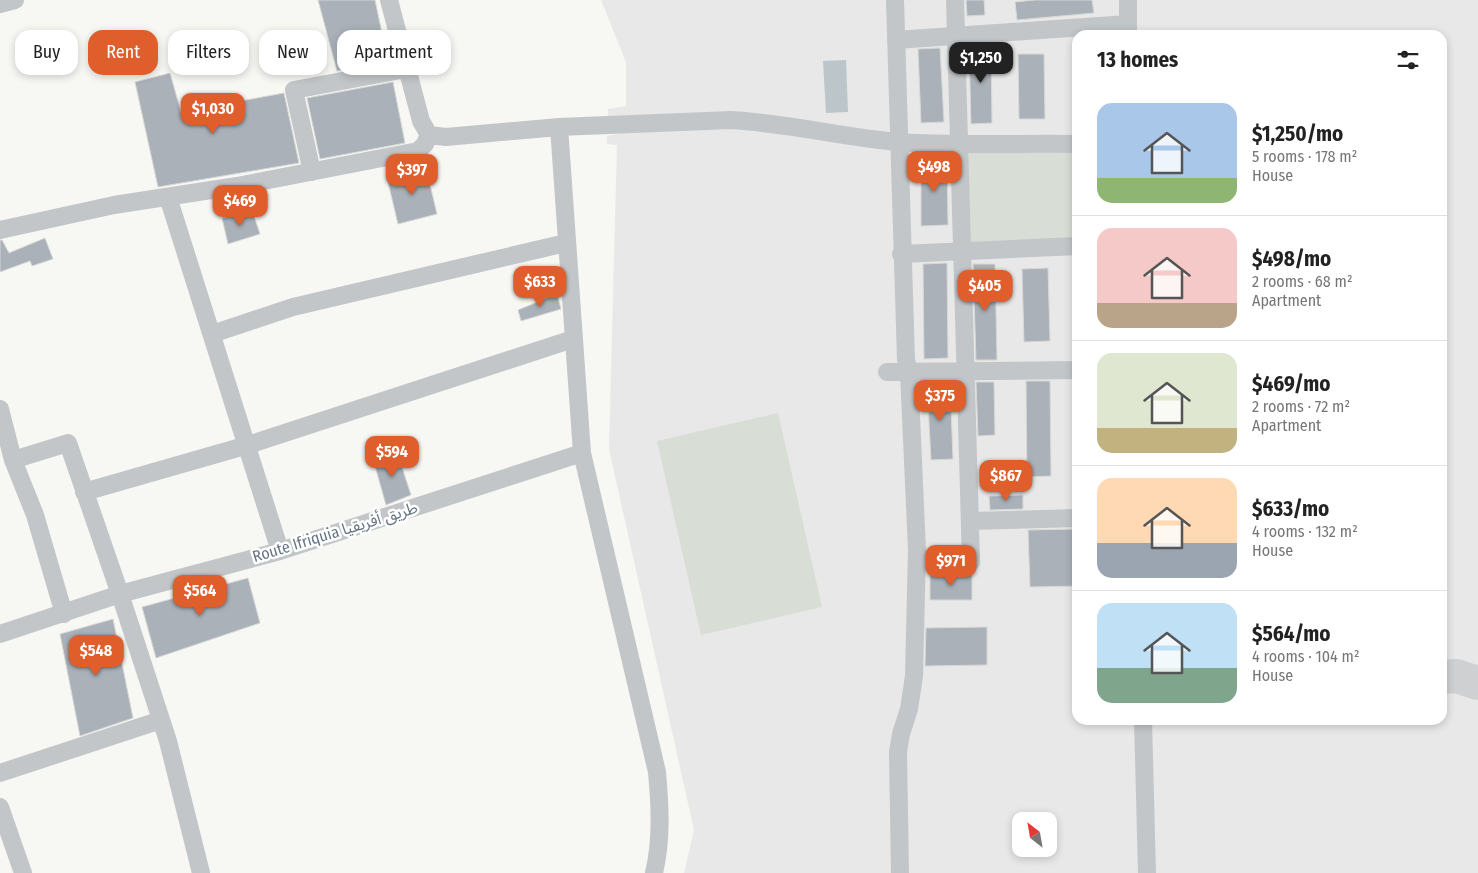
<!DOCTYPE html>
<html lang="en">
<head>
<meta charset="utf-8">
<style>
  :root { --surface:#fff; --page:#f2f2f2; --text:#222; --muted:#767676; --line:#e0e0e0; --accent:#e05e2b }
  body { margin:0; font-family:"Fira Sans Condensed","Noto Sans Arabic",sans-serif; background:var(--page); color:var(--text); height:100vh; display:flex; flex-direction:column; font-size:19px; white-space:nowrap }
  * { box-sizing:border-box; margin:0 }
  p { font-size:16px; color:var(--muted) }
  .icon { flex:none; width:28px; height:28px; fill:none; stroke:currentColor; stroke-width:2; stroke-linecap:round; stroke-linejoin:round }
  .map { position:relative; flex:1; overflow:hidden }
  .drawer { position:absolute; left:1072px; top:30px; width:375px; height:695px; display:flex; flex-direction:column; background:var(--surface); border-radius:15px; box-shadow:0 2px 8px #0003 }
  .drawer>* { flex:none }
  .guide { position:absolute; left:15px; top:30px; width:475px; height:45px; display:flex; gap:10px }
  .needle { width:32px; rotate:329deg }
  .buttons { position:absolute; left:1012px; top:812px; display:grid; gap:10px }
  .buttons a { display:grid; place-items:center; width:45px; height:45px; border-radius:10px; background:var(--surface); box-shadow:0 2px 8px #0003; font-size:25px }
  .price { position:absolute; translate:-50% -42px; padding:0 11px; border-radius:10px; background:var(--accent); color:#fff; font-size:16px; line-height:32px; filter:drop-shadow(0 1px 2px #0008) }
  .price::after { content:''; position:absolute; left:50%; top:30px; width:15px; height:11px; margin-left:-8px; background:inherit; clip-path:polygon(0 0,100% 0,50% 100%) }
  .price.current { background:#222; color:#fff }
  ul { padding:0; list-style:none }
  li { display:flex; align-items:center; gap:15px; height:125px; padding:0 25px }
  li+li { border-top:1px solid var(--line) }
  li span { display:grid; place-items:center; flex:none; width:140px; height:100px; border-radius:15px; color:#555 }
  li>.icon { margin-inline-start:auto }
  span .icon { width:60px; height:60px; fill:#fffc; stroke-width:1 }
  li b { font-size:21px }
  h2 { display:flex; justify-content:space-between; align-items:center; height:60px; padding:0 25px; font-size:21px }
  .pill { padding:0 18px; border-radius:15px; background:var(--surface); box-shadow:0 2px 8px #0003; font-size:18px; line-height:45px }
  .pill.current { background:var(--accent); color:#fff }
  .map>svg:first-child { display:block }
</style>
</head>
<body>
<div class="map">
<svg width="1478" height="873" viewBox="0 0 1478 873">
  <rect width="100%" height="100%" fill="#f7f7f4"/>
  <path fill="#e7e8e7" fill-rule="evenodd" d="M601,0h877v873h-794l10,-43 -85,-381 8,-304 -10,-1v-8l28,-6 -27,-11v-10l18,-3v-44zM1078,35h364v685h-364zM1021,821h28v28h-28z"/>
  <path fill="#d8ded5" d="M1077,145v94l-113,4 -3,-94z
    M778,413l44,194 -121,28 -44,-194z"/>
  <path fill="#bcc6ca" d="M846,60l2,52 -22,1 -3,-52z"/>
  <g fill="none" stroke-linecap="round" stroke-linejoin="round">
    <path stroke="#ced0d2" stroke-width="34" d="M1442,677l14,-1 22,7"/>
  </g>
  <path fill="#aab1b8" stroke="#d8d8d6" d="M318,0h57l13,61 -51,10z
    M966,0h18l1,15 -18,1z
    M1035,0h57l2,13 -77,7 -2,-18z
    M991,45l1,78 -21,1 -2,-78z
    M940,48l4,74 -23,1 -3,-74z
    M1018,54h26l1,65h-26z
    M170,73l11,39 103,-19 15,70 -141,24 -23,-105z
    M393,82l12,61 -85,16 -13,-61z
    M947,160l1,65 -27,1v-65z
    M426,168l11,46 -39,10 -11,-46z
    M252,210l8,24 -32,10 -6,-26z
    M45,238l8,21 -21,7 -2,-5 -30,11v-32h2l7,13z
    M947,263l1,95 -24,1 -1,-95z
    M973,264h22l2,96h-21z
    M1048,268l2,73 -26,1 -2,-73z
    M557,294l4,15 -40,12 -3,-11z
    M1026,381h24l1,95 -24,1z
    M976,382h18l1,53 -17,1z
    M950,384l3,75 -22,1 -4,-75z
    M397,452l14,43 -25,10 -13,-46z
    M1023,495v14l-33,1 -1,-14z
    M1078,529v57l-48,1 -2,-57z
    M930,574h42v26h-42z
    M248,578l12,45 -104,35 -14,-51z
    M113,619l20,99 -53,18 -20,-102z
    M987,627v38l-62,1 1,-38z"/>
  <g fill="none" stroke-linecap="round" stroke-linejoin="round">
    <path stroke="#c2c6c9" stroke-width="18" d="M389,0l32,121 8,14
      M895,0l11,360 3,12 8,178 -3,126 -5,33 -8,25 -3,18 2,121
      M955,0l16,562
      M1128,0v34
      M0,4l15,-4
      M896,40l232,-16
      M559,127l23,326 75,319c3,34 5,67 -3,101
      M429,135l17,2 113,-10 172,-7c56,3 111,17 167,22 59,4 120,1 180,2
      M312,172l-18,-82 112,-21
      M168,197l112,354
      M0,230l114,-25 123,-19 181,-35 7,-7 4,-9
      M901,254l177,-8
      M212,334l81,-27 273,-64
      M887,372l191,-2
      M0,409l13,51 22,55 29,99
      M13,460l55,-17 52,151 48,147 33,132
      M84,492l164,-47 325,-106
      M970,521l108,-3
      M0,634l120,-40 160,-43 302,-98
      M1143,720l4,153
      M0,773l161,-53
      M0,807l23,66"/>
  </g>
  <g text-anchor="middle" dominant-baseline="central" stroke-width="5" stroke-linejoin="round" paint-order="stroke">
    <g font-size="16" fill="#667584" stroke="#fff">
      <text transform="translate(335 532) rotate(-17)">Route Ifriquia طريق أفريقيا</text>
    </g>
  </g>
</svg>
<div class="buttons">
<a><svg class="needle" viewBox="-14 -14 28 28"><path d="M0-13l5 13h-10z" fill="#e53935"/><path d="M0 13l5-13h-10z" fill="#767676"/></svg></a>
</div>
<b class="price current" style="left:981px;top:84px">$1,250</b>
<b class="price" style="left:213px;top:135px">$1,030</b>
<b class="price" style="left:934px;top:193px">$498</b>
<b class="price" style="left:412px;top:196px">$397</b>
<b class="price" style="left:240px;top:227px">$469</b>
<b class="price" style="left:540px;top:308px">$633</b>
<b class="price" style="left:985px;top:312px">$405</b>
<b class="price" style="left:940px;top:422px">$375</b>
<b class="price" style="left:392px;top:478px">$594</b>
<b class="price" style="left:1006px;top:502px">$867</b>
<b class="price" style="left:951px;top:587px">$971</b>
<b class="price" style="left:200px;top:617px">$564</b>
<b class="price" style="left:96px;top:677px">$548</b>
<div class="guide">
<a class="pill">Buy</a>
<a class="pill current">Rent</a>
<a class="pill">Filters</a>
<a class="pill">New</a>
<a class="pill">Apartment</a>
</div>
<section class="drawer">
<h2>13 homes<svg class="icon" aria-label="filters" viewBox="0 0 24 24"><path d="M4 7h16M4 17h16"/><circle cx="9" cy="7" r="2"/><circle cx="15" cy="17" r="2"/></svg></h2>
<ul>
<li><span style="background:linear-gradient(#a9c7e8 75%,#8fb573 0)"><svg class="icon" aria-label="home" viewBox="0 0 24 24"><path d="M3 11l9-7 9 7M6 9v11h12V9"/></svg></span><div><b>$1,250/mo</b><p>5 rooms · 178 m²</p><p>House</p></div></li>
<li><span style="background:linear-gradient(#f6c9c9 75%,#b9a48a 0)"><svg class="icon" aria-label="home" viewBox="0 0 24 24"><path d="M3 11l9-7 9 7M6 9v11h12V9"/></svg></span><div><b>$498/mo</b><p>2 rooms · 68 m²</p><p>Apartment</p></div></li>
<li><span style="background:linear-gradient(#dfe7d0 75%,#c2b280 0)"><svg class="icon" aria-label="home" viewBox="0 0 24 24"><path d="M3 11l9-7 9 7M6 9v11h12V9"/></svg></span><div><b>$469/mo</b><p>2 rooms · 72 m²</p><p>Apartment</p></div></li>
<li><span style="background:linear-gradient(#ffd9b3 65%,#9aa5b1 0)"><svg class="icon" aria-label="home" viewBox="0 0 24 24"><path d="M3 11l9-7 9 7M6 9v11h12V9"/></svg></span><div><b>$633/mo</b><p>4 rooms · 132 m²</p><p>House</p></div></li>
<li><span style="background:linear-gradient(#bfe0f5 65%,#7fa58c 0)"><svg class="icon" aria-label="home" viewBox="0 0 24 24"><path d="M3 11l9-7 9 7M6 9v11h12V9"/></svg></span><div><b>$564/mo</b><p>4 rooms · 104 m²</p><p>House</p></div></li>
</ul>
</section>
</div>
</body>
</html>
